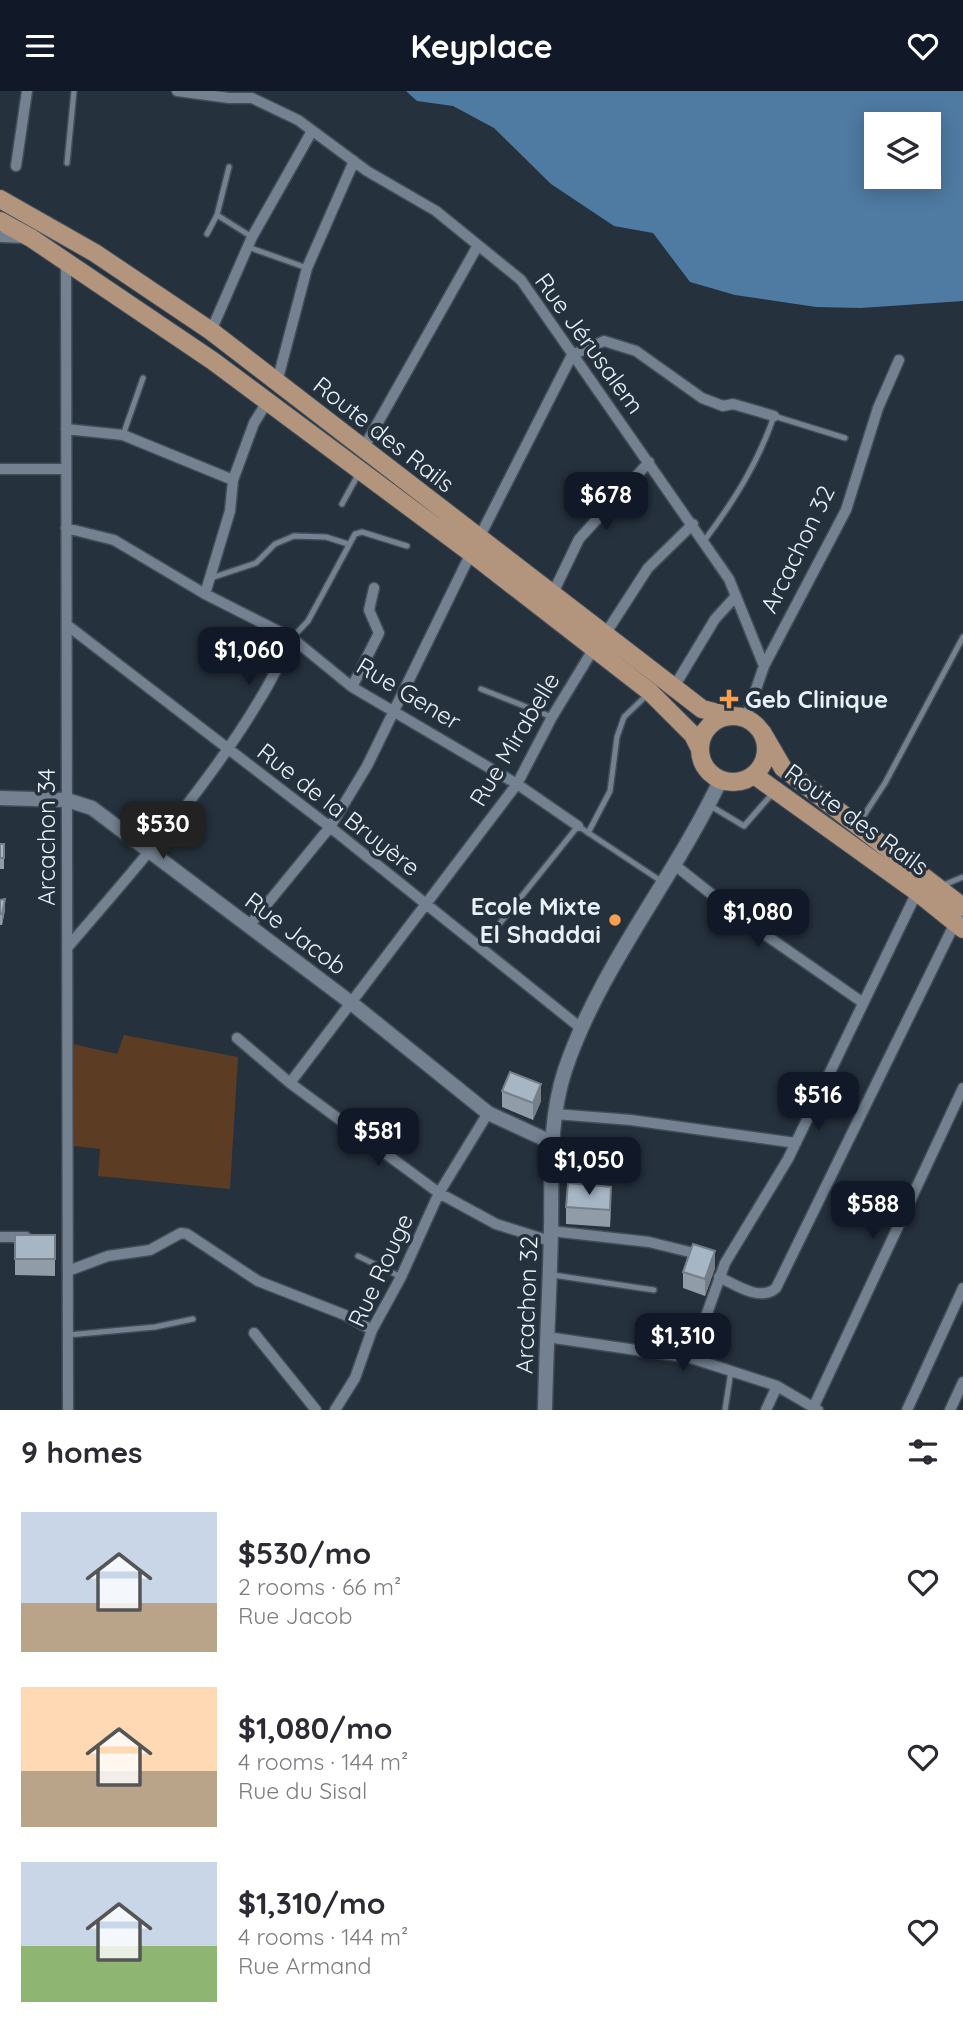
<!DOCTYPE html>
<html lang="en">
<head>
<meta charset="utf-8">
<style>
  :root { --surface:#fff; --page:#f7f7f7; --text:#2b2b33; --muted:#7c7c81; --accent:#111827 }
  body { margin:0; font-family:Quicksand,sans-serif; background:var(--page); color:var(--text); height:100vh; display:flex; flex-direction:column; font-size:26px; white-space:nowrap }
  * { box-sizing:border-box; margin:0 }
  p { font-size:23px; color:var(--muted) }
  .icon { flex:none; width:38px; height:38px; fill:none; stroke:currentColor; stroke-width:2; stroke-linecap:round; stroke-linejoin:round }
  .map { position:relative; height:1319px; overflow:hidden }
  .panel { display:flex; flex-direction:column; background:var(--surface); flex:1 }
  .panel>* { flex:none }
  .controls { position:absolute; left:864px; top:21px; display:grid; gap:14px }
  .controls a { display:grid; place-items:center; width:77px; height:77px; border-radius:0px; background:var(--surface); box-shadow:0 4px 18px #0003; font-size:35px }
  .price { position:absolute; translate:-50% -60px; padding:0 16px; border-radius:14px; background:var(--accent); color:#fff; font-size:23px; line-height:46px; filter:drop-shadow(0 2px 4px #0008) }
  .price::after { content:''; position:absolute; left:50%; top:42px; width:21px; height:16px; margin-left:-10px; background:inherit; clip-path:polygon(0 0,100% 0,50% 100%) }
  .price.current { background:#222; color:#fff }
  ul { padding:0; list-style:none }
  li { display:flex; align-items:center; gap:21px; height:175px; padding:0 21px }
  li span { display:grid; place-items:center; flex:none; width:196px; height:140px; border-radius:0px; color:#555 }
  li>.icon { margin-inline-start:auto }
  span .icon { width:84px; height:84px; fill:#fffc; stroke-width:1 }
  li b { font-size:30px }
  h2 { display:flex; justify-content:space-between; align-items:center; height:84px; padding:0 21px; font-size:30px }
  header { display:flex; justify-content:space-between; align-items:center; height:91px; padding:0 21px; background:var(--accent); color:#fff; font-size:32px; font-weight:700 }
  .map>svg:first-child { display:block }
</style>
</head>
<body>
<header><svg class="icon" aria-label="menu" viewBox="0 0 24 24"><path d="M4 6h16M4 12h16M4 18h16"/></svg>Keyplace<svg class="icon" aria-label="heart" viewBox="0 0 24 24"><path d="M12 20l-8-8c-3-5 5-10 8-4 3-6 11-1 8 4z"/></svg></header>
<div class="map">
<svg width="963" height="1319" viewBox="0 0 963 1319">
  <rect width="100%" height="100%" fill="#25313d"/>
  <path fill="#5c3c22" d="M124,944l114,22 -8,132 -132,-13 2,-27 -26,-3 -1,-102 44,10z"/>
  <path fill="#4f7aa2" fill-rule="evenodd" d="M406,0h557v210l-102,7 -45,-1 -81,-12 -45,-13 -37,-49 -39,-7 -63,-42 -57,-56 -41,-22 -36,-5zM877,33h52v53h-52z"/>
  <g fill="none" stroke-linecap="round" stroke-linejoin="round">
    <g stroke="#424d57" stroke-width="8">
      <path id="service" d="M67,72l7,-72
        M229,76l-12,48 35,22
        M207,143l10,-19
        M248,156l59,21
        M123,344l20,-57
        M342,413l17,-31
        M704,450c30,-40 54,-78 70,-125l71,22
        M211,487l45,-15 19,-19 19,-8 32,1 22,7
        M292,547l16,-17 47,-87 7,-2 45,14
        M481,598l71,28
        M709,714l35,21 28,-32
        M859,732l26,-40 78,-146
        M588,742l22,-42 7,-54 7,-20 25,-24
        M941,795l22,-9
        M480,857l98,-122 83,55
        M358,1165l43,21
        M553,1184l101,15
        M68,1244l87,-8 38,-8
        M725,1319l6,-39"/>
    </g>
    <g stroke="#424d57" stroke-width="13">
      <path id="minor" d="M177,0l52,7h23l46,22 69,51 69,40 85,69 208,299 35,87
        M16,75l11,-75
        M0,146l24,1
        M66,174l2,1145
        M211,240l41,-94 60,-106
        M277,291l30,-114 47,-107
        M66,338l57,6 110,45
        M363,358l114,-202
        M0,378h66
        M66,437l48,12 91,54 87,44 60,49 165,97 61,42
        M479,447l93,-183 32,-14 32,10 66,47 21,8 10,-2 41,12
        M205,503l25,-83 3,-31 21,-57 13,-21
        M552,504l27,-56 70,-77
        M67,534l263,202 252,202
        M604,545l44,-68 45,-44
        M352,596l27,-54 -10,-23 5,-22
        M674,596l41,-68 21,-23
        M746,627l18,-52 82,-156 32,-102 21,-48
        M676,775l68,54 118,82
        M249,835l81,-99 37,-61 104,-213
        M67,857c67,-78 140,-160 193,-249 12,-19 22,-41 32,-61
        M237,947l53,45 149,110 57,31 54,17
        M290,992l227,-299 35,-67 42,-69
        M555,1023l76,6 165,23
        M551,1140l98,11 53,13
        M0,1146h26
        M68,1180l40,-15 42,-6 31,-17 6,1 71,47 87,34 27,15
        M719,1186c17,8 41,25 57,11l179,-365
        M254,1242l62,77
        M547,1246l144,21 86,28 41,24
        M691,1267l34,-95 63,-104 129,-267
        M813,1317l150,-320
        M335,1319l20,-32 17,-48 29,-53 38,-84 49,-80
        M766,1319l11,-24
        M907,1319l56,-122
        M950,1319l13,-28"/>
    </g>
    <g stroke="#424d57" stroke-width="17">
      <path id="tertiary" d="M0,707l67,2 25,8 258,194 138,111 63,29
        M545,1319c1,-60 5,-121 6,-181 1,-54 -3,-107 14,-159 35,-104 109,-191 156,-291"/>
    </g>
    <g stroke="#424d57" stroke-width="20">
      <path id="primary" d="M0,108l95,54 116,78 491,378 28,7
        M0,130l31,17 182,123 258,192 179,139 43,43 7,14
        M700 658a33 33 0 1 1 66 0a33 33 0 1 1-66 0Z
        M762,641l21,36 180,139
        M754,684l163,117 46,37"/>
    </g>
    <use href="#service" stroke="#738190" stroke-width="5"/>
    <use href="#minor" stroke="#738190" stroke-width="10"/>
    <use href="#tertiary" stroke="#738190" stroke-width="14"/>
    <use href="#primary" stroke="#b3947d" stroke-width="18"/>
  </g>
  <path fill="#909da9" d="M0,753l4,14v11h-4z
    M0,809l5,10 -3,15h-2z
    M502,1000l39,10 -8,19 -31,-13z
    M611,1112l-1,24 -44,-3v-17z
    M15,1144h40v41l-40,-1z
    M715,1177l-10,28 -22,-8v-16z"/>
  <path fill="#757f8a" d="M5,808v11l-3,15v-11z
    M541,993v17l-8,19v-17z
    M611,1096v16l-1,24v-17z
    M715,1160v17l-10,28v-17z"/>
  <path fill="#a7b6c5" stroke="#757f8a" stroke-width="2" d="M0,753h4v14h-4z
    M5,808l-3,15h-2v-14z
    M510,981l31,12 -8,19 -31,-12z
    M568,1092l43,4 -1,23 -44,-3z
    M15,1144h40v24h-40z
    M693,1153l22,7 -10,28 -22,-7z"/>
  <g fill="#fa9f4f" stroke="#25313d" stroke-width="2.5">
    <path d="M725.5 597.5h7v7h7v7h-7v7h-7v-7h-7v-7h7z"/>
    <circle cx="615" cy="829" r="7"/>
  </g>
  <g text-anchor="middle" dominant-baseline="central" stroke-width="7" stroke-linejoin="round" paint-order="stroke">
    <g font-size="24" fill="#e8f0f8" stroke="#25313d">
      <text transform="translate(590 252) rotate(54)">Rue Jérusalem</text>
      <text transform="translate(384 343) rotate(38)">Route des Rails</text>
      <text transform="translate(797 458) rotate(-64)">Arcachon 32</text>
      <text transform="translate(409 602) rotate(31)">Rue Gener</text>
      <text transform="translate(514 648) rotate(-59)">Rue Mirabelle</text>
      <text transform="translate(339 718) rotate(38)">Rue de la Bruyère</text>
      <text transform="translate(857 728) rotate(36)">Route des Rails</text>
      <text transform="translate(46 746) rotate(-90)">Arcachon 34</text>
      <text transform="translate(296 842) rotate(37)">Rue Jacob</text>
      <text transform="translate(380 1179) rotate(-65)">Rue Rouge</text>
      <text transform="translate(526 1214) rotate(-88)">Arcachon 32</text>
    </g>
    <g font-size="24" font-weight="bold" fill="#e8f0f8" stroke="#25313d" text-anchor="start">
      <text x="745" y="608">Geb Clinique</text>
      <text x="601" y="815" text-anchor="end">Ecole Mixte<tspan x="601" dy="28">El Shaddai</tspan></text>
    </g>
  </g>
</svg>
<div class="controls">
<a><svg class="icon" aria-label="layers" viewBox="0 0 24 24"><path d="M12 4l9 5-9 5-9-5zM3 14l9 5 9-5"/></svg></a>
</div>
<b class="price" style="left:606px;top:441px">$678</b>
<b class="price" style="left:249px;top:596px">$1,060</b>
<b class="price current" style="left:163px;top:770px">$530</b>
<b class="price" style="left:758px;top:858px">$1,080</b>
<b class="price" style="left:818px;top:1041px">$516</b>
<b class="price" style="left:378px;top:1077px">$581</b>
<b class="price" style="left:589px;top:1106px">$1,050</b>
<b class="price" style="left:873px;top:1150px">$588</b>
<b class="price" style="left:683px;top:1282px">$1,310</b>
</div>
<section class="panel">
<h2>9 homes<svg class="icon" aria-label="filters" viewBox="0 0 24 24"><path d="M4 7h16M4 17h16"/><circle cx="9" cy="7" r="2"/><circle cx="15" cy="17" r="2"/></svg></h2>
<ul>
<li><span style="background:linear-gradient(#c9d6e8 65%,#b9a48a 0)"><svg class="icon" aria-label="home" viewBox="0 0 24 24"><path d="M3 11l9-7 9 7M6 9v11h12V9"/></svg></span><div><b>$530/mo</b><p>2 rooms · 66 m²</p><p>Rue Jacob</p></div><svg class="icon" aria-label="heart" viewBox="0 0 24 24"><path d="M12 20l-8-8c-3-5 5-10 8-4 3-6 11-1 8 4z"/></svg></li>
<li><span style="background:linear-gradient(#ffd9b3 60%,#b9a48a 0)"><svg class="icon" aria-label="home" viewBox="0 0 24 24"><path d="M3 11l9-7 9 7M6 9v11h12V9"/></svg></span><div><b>$1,080/mo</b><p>4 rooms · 144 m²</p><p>Rue du Sisal</p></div><svg class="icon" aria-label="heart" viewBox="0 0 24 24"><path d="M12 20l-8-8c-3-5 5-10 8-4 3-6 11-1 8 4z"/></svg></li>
<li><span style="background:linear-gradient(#c9d6e8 60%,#8fb573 0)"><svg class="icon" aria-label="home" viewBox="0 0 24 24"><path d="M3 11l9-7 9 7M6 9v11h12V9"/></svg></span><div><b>$1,310/mo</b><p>4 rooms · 144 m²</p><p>Rue Armand</p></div><svg class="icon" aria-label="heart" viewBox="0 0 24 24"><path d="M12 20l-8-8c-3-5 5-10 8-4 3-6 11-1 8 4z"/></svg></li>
</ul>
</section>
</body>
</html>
